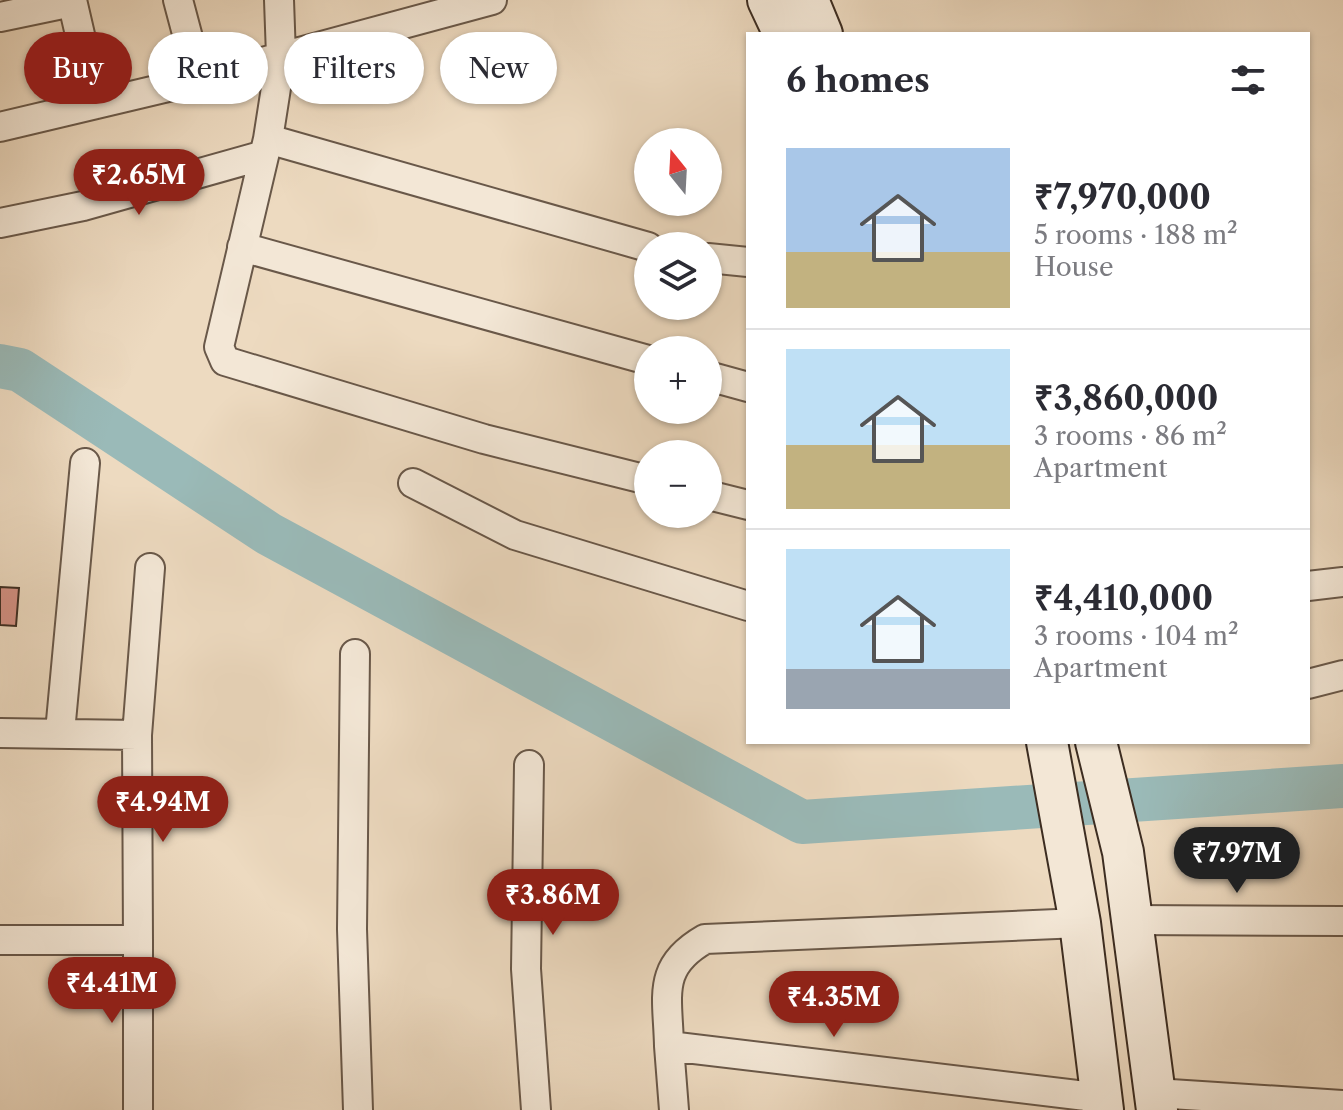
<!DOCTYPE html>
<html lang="en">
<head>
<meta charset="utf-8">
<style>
  :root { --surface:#fff; --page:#f7f7f7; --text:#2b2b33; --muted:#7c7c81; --line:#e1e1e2; --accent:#8f2418 }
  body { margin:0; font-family:"Libre Caslon Text",serif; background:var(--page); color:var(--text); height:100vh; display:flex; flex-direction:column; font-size:30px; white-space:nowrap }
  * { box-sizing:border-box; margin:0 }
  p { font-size:26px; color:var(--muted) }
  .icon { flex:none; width:44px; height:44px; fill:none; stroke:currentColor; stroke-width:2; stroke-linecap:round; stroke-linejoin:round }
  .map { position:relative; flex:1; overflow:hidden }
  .details { position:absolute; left:746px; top:32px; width:564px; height:712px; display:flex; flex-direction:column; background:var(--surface); border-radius:0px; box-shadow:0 2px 6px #0004 }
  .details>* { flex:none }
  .top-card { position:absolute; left:24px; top:32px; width:602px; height:72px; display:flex; gap:16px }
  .needle { width:52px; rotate:342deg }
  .controls { position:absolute; left:634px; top:128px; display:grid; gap:16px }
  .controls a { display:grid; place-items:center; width:88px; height:88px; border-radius:50%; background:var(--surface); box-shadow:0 2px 6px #0004; font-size:40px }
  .price { position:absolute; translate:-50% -68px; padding:0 18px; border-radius:28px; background:var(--accent); color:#fff; font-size:26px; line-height:52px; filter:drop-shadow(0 2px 4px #0008) }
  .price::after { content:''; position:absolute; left:50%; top:48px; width:24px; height:18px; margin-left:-12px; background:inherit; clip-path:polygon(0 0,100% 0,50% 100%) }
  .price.active { background:#222; color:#fff }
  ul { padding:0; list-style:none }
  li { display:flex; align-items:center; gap:24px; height:200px; padding:0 40px }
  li+li { border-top:2px solid var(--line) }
  li span { display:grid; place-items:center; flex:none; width:224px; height:160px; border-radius:0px; color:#555 }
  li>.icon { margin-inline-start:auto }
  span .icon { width:96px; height:96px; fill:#fffc; stroke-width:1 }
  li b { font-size:34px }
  h2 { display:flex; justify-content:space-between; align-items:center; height:96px; padding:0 40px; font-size:34px }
  .tag { padding:0 28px; border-radius:36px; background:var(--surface); box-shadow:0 2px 6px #0004; font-size:28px; line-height:72px }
  .tag.active { background:var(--accent); color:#fff }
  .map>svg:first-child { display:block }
</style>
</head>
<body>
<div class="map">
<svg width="1343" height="1110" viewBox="0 0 1343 1110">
  <rect width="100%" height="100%" fill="#eddac0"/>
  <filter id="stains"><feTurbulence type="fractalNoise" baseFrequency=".0025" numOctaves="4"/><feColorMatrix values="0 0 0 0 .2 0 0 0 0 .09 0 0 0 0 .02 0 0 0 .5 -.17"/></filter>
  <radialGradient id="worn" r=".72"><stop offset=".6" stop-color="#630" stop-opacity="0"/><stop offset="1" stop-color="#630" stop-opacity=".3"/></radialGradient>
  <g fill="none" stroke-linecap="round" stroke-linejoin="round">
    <path stroke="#9abab8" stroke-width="44" d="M0,366l20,4 249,164 533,288 541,-36"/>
  </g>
  <path fill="#d49285" stroke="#3d2d21" stroke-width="2" d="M0,587l19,1 -3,38 -16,-1z"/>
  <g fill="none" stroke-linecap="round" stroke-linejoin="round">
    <g stroke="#695849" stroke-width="32">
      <path id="minor" d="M72,0l24,104
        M178,0l21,79
        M279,0l2,56 -13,83 -49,208 6,14 259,78 164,41
        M0,17l72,-15
        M0,127l177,-42 315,-85
        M268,139l380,108
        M0,223l83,-17 181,-51
        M242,247l406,113
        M708,258l40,4
        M708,376l40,11
        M413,483l102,52 233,71
        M708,495l40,10
        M1308,586l35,-4
        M355,654l-3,275 6,181
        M1308,684l35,-9
        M60,732l25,-269
        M0,733l137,2
        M529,765l-3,204 10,141
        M1130,920l213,1
        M0,940h138l-1,-205 13,-167
        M669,1046c-1,-50 -13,-79 36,-107l375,-16
        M1155,1093l188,12
        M138,1110v-170
        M674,1110l-5,-64 433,52"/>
    </g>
    <g stroke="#3d2d21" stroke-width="44">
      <path id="secondary" d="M768,0l16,34
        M808,0l14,34
        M1047,742l33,181 23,187
        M1096,742l27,110 34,258"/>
    </g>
    <use href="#minor" stroke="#f3e7d6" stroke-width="28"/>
    <use href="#secondary" stroke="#f3e7d6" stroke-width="40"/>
  </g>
  <rect width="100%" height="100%" filter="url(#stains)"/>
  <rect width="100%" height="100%" fill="url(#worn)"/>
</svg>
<div class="controls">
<a><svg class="needle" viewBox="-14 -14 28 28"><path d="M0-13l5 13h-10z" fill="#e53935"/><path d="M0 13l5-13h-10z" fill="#7c7c81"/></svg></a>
<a><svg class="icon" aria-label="layers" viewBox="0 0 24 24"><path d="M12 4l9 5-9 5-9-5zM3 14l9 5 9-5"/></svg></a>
<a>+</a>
<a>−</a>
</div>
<b class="price" style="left:139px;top:217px">₹2.65M</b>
<b class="price" style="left:163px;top:844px">₹4.94M</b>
<b class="price active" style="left:1237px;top:895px">₹7.97M</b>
<b class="price" style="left:553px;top:937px">₹3.86M</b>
<b class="price" style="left:112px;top:1025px">₹4.41M</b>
<b class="price" style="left:834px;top:1039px">₹4.35M</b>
<div class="top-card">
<a class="tag active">Buy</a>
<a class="tag">Rent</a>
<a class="tag">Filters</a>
<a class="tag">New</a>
</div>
<section class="details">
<h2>6 homes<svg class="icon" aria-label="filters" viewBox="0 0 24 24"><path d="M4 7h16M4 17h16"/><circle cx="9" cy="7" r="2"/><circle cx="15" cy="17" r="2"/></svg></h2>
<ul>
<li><span style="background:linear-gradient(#a9c7e8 65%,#c2b280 0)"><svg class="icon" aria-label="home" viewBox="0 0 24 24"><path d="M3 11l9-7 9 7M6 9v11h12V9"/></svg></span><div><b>₹7,970,000</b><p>5 rooms · 188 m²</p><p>House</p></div></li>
<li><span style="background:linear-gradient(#bfe0f5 60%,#c2b280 0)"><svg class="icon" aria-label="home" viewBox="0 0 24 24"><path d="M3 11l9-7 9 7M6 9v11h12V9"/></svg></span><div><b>₹3,860,000</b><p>3 rooms · 86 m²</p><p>Apartment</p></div></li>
<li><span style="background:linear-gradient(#bfe0f5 75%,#9aa5b1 0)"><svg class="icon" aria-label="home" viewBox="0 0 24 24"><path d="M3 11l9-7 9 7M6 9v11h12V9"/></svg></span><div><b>₹4,410,000</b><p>3 rooms · 104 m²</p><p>Apartment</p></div></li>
</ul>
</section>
</div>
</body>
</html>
